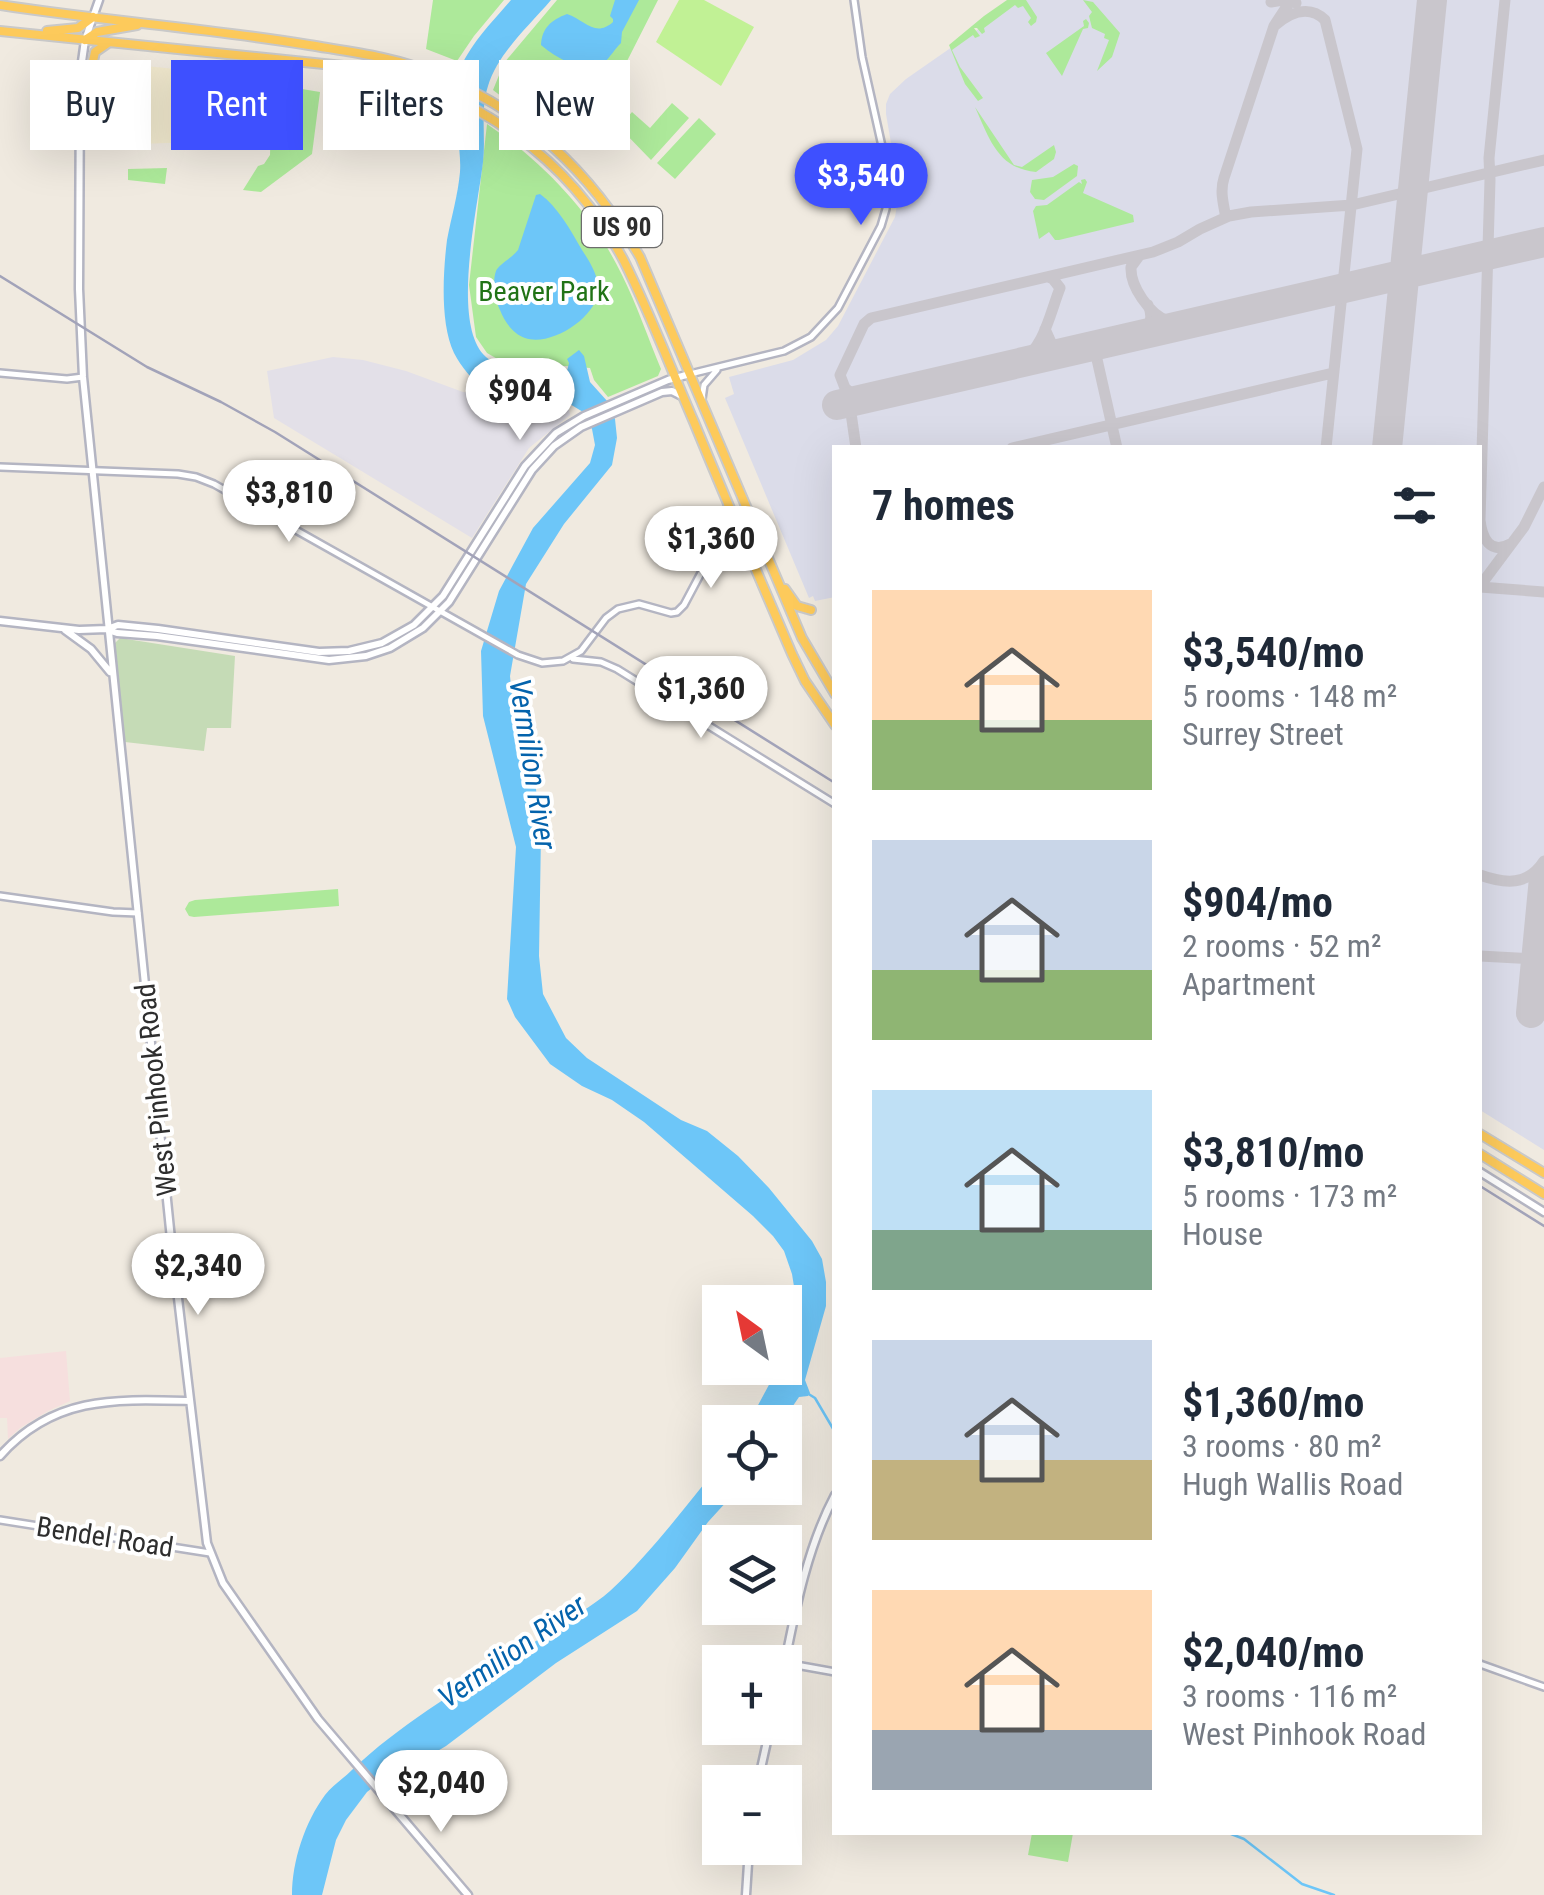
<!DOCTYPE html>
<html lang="en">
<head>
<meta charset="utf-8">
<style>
  :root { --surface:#fff; --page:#f2f2f3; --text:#1f2937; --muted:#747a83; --accent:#3e50ff }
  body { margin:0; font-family:"Roboto Condensed",sans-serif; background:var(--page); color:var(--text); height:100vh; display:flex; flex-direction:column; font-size:38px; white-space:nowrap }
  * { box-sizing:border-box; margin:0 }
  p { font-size:32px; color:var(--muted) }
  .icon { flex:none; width:55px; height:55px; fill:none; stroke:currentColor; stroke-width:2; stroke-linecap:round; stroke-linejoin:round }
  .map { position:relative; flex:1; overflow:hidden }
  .details { position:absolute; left:832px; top:445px; width:650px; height:1390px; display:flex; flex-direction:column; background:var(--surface); border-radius:0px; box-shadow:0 10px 40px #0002 }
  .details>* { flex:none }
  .guide { position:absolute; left:30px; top:60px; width:652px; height:90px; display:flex; gap:20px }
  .needle { width:65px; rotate:327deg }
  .controls { position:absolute; left:702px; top:1285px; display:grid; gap:20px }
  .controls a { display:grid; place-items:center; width:100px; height:100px; border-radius:0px; background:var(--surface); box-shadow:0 10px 40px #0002; font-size:50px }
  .price { position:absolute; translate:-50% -85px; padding:0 22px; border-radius:35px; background:#fff; color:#222; font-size:32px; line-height:65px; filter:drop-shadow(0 2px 5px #0008) }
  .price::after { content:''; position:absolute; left:50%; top:60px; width:30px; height:22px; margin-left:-15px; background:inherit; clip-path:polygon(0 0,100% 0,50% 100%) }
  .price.active { background:var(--accent); color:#fff }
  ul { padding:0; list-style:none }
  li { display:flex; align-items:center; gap:30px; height:250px; padding:0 40px }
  li span { display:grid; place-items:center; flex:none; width:280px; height:200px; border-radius:0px; color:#555 }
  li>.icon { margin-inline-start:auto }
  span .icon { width:120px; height:120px; fill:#fffc; stroke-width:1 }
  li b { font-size:42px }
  h2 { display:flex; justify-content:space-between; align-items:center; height:120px; padding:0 40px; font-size:42px }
  .tag { padding:0 35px; border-radius:0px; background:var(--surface); box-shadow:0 10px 40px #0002; font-size:35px; line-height:90px }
  .tag.active { background:var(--accent); color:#fff }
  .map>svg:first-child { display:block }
</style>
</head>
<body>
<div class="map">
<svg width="1544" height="1895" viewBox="0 0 1544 1895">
  <rect width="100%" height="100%" fill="#f0eae0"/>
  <path fill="#e3e0e8" d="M333,357l30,3 43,11 57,21 78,4 19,7 9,6 1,6 -41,33 -57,90 -198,-120 -7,-47z"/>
  <path fill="#f2eacf" d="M95,61l151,15 -2,64 -154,6z"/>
  <path fill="#f6dfde" d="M66,1351l4,50 -22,10 -28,17 -12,11 -1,-21h-7v-60z"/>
  <path fill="#dbdce9" d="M1022,0h522v1150l-64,-40v-662h-645v149l-20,4 -2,-5 -4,2 -84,-200 9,-4 -5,-17 64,-17 33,-20 12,-14 57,-109 3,-17 -1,-22 -11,-64v-10l4,-10 16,-15 56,-39z"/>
  <path fill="#ade99a" d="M433,0h71l-30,36 -17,25 -31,-12z
    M557,0h101l-35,69 -1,17 -21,57 -46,-36 -8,24 -54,-41 11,-27z
    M1007,0h19l11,17 -1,5 -5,4 -3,-4 3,-4 -8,-12 -5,2 -3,-3 -31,23 1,4 -3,2 -5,-6h-3l6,8 -5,2 -2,-3 -21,15 8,17 23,31 -5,3 -13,-17 -16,-39 35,-29z
    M1083,0l10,2 27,31 -8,24 -15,14 12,-31 -5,-2 1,-4 -13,-6 -3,-12 3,-4z
    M1086,19l3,4 -1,5 -5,1 -21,47 -16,-23 38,-27 -1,-5z
    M272,84l48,8 -8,62 -51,38 -18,-2 15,-24 6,-2 6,-9z
    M672,103l17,15 -38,42 -32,-33 13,-15 18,16z
    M975,107l39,58 8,2 32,-22 2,7 -2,7 -18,13c-38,-3 -47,-34 -61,-65z
    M699,118l17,16 -41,45 -18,-16z
    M487,124c56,38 105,89 135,151 15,30 26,63 39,94l-3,7 -50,21 -14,-17 -4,-12 -89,-7 -14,-8 -11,-16 -7,-52z
    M1074,164l4,2 -1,10 -33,24 -9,-1 -5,-7 2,-12 21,-3z
    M167,168l-2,16 -37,-4v-11z
    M1085,179l2,3 -4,11 50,22 1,7 -75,18h-4l-6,-8 -10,7 -6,-28 3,-5 11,-1 32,-23 3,2 -1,-4z
    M338,889l1,17 -145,11 -5,-1 -4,-7 4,-7 6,-2z
    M1032,1833h41l-5,29 -40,-7z"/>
  <path fill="#c5dbb6" d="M120,638l115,18 -4,72h-24l-3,23 -79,-9 -10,-99z"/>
  <path fill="#c1f195" d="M679,0h25l50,27 -33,59 -65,-44z"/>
  <path fill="#6dc6f8" d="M511,0h40c-22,26 -53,53 -63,86 -8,24 -2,51 -5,76 -5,45 -33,163 3,195 16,14 59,6 81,14l2,-8 -2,-4 12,-9 5,6 6,26 18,20 7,17 2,19 -5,27 -48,59 -38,60 -16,92 5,50 11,38 10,25 5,45 -2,122 4,38 23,44 21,20 94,62 26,11 31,25 31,32 43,53 10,18 4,23v24l-21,74 5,13 -2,3 -9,1 -17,25h-33l29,-54h7v-15l8,-20 4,-28 -5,-31 -8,-23 -11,-15 -20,-20 -109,-94 -32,-22 -30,-14 -32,-22 -35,-47 -8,-18 9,-152 -33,-131 -2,-65 18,-60 15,-28 19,-35 57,-65 5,-18 -3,-16 -9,-17 -23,-14 -21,-5 -56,-4c-12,-11 -21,-21 -29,-36 -14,-29 -11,-81 -7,-113 4,-22 11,-45 13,-68 2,-28 -11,-74 -2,-98 10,-28 34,-52 53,-74z
    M615,0h24l-17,32 -1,11c-6,6 -11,14 -16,19 -18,15 -50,-5 -64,-17 1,-17 10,-25 26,-31 18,6 28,24 46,8v-3l-3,-3z
    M540,194c18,13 31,37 42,56 8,12 18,28 16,43 -4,26 -48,54 -73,45 -12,-4 -21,-17 -25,-28 -5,-11 -8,-28 -4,-39 3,-7 16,-13 22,-21l18,-55z
    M720,1464v24h19l-31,34 -33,46 -38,43 -81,52 -110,83 -32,19 -28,12 -19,15 -21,28 -10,20 -14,55h-30c0,-34 13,-73 33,-100 8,-10 19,-17 28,-26 57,-54 135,-96 200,-139 19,-13 40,-24 57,-39 41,-38 75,-84 110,-127z"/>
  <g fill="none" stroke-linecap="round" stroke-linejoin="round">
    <path stroke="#6dc6f8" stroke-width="2.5" d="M807,1393l8,5 20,34
      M1226,1832l18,7 58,45 32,11"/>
    <path stroke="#c9c6cc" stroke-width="11" d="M1271,2l12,-2 13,3
      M1274,26c15,-13 35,-22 51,-6l32,129 -31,299
      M1229,216l-4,-3c-2,-11 -5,-23 -1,-35l50,-152 17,-26
      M1139,256l-8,11c-1,19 18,47 37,54 3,2 13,3 17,4
      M1045,329l8,18 15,5
      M1139,335c11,-8 15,-17 9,-30
      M1094,346l23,102
      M1019,363c25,-14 31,-50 41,-75l-7,-9 -5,-2
      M856,448l-5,-35 8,-13 -14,-12 -5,-13 24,-51 7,-6 282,-66 25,-10 22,-13 29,-13 22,-4 101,-7 192,-45
      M1012,448l321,-75
      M1480,520l10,-340 -1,-22 16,-158
      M1480,520c2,18 10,35 30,24
      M1480,586l44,-59 20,-40
      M1480,587l64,5
      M1480,875c25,9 48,11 64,-14
      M1480,956l56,3"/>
    <path stroke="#c9c6cc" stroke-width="30" d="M837,405l707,-163
      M1387,448l45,-448
      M1531,1013l13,-135"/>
    <g stroke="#b4b5c2" stroke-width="10">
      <path id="tertiary" d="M0,373l67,6 16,-2
        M690,374l94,-23 27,-14 27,-29 43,-82 5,-17 2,-36 -26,-116 -8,-57
        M702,399l2,-14 13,-15
        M0,467l178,7 18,3 18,7 304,171 24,8 21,-2 18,-10 25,-33 12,-9 21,-5 32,9 6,-1 7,-7 35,-66
        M573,659l28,3 16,7 218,135
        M0,896l113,16 25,1
        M0,1520l210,33
        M785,1663l50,9
        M1480,1664l64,23"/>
    </g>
    <g stroke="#b4b5c2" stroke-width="11">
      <path id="secondary" d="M99,0l-14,40 -5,36 -1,213 4,88 88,862 36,304 16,40 95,136 150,176
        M0,621l79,9 28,-1 11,-4 40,4 161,23 30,-1 33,-8 32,-18 29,-29 82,-130 31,-33 28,-17 84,-36 22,-6
        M65,630l26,19 19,23
        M108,630l9,3 40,3 172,24 37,-4 24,-8 33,-20 26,-26 83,-132 22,-24 27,-19 81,-35 10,-1 10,5
        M1480,1172l64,40
        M0,1456c53,-60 115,-57 189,-55
        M785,1662c11,-56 23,-116 50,-167
        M758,1782l12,-54
        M746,1895l3,-47"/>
    </g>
    <g stroke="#c9c9c9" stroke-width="12">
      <path id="trunk" d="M0,5c103,16 207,23 309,40 42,7 86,12 126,29 93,38 155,97 205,183l162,381 33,56
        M0,31l363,37c113,25 207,89 261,193 26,52 47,108 70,161 32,78 65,155 98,232l13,27 30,44
        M47,31l31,-3 15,-11
        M85,40l12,-8 40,-7
        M79,98l9,-14 7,-32 13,-9
        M719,539l9,-20 -1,-10
        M785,589l12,17 14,4
        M1480,1134l64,39
        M1480,1154l64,40"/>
    </g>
    <use href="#tertiary" stroke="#fff" stroke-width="5"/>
    <use href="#secondary" stroke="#fff" stroke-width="6"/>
    <use href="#trunk" stroke="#fdca5b" stroke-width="8"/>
    <path stroke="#a2a3b9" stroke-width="2.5" d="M0,276l147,91 74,35 54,30 560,351
      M1480,1186l64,40"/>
  </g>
  <g text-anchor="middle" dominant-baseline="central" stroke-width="8" stroke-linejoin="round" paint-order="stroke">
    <rect fill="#fff" stroke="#6d6d6d" stroke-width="2.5" x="582" y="207" width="80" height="40" rx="8"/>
    <g font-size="25" font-weight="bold" fill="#2e2e2e">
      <text x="622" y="227">US 90</text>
    </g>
    <g font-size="28" fill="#217316" stroke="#fff">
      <text x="544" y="291">Beaver Park</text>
    </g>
    <g font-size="28" fill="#2e2e2e" stroke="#fff">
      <text transform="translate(156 1090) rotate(-96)">West Pinhook Road</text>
      <text transform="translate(105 1537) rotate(9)">Bendel Road</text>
    </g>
    <g font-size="30" font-style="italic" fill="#0463ac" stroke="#fff">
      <text transform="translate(533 764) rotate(81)">Vermilion River</text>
      <text transform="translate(512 1651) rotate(-35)">Vermilion River</text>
    </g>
  </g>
</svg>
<div class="controls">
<a><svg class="needle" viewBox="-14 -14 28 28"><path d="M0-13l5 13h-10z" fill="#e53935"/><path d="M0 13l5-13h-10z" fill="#747a83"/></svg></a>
<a><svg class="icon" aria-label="locate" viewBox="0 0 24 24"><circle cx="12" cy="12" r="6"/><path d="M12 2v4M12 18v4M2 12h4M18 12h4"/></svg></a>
<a><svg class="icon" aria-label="layers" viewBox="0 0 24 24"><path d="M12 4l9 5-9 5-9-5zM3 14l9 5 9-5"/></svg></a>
<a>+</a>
<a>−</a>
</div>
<b class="price active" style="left:861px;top:228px">$3,540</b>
<b class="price" style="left:520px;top:443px">$904</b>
<b class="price" style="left:289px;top:545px">$3,810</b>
<b class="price" style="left:711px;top:591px">$1,360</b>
<b class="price" style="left:701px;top:741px">$1,360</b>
<b class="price" style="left:198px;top:1318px">$2,340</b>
<b class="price" style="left:441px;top:1835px">$2,040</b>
<div class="guide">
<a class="tag">Buy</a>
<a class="tag active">Rent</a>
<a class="tag">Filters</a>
<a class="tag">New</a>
</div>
<section class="details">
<h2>7 homes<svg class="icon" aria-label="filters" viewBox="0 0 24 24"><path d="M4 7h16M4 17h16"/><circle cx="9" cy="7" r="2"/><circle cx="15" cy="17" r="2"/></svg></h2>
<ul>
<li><span style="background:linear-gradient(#ffd9b3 65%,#8fb573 0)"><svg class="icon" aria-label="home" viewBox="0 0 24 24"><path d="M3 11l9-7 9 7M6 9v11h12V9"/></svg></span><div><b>$3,540/mo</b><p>5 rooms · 148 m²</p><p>Surrey Street</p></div></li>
<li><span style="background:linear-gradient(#c9d6e8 65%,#8fb573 0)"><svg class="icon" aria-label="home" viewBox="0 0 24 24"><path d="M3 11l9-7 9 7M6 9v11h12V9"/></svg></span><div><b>$904/mo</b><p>2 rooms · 52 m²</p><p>Apartment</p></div></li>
<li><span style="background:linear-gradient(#bfe0f5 70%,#7fa58c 0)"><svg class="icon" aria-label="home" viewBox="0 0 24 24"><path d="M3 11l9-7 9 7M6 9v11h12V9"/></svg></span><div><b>$3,810/mo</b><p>5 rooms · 173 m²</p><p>House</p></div></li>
<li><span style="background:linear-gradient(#c9d6e8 60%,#c2b280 0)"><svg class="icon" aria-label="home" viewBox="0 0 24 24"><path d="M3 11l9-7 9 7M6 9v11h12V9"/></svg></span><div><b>$1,360/mo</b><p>3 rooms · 80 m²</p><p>Hugh Wallis Road</p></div></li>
<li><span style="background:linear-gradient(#ffd9b3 70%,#9aa5b1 0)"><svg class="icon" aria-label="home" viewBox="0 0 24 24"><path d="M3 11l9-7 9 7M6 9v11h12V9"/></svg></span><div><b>$2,040/mo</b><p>3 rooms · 116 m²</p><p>West Pinhook Road</p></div></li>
</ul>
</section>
</div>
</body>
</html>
